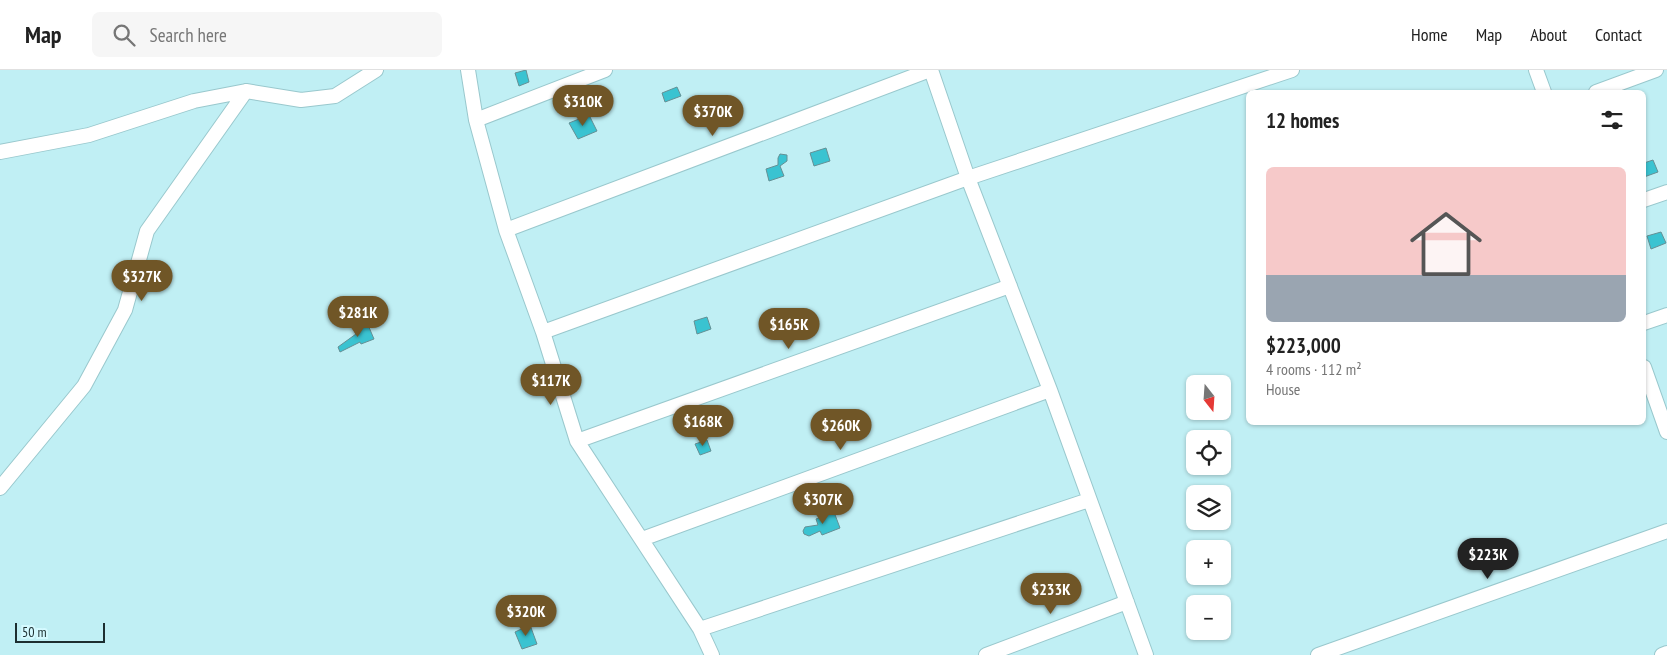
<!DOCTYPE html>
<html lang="en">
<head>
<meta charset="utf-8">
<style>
  :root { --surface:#fff; --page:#f6f6f6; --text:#222; --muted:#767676; --line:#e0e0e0; --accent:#705627 }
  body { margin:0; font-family:"PT Sans Narrow",sans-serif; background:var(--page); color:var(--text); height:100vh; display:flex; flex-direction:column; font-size:19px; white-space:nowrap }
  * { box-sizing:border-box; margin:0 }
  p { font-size:16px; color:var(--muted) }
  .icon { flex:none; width:28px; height:28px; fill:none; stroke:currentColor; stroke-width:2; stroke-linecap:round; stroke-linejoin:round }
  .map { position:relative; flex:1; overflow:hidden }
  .side { position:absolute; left:1246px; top:20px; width:400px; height:335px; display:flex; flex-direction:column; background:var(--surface); border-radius:8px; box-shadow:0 1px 4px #0004 }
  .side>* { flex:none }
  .needle { width:32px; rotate:163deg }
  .fabs { position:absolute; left:1186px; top:305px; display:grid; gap:10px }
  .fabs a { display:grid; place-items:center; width:45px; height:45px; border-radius:8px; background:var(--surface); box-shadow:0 1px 4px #0004; font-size:25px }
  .scale { position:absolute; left:15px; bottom:12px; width:90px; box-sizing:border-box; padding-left:5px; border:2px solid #1c2e30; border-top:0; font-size:14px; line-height:18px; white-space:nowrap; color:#1c2e30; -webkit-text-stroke:4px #d5faff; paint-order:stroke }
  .price { position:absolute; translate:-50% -42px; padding:0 11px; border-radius:18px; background:var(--accent); color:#fff; font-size:16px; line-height:32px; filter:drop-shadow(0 1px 2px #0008) }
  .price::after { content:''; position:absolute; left:50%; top:30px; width:15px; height:11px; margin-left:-8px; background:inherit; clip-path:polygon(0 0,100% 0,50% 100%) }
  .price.selected { background:#222; color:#fff }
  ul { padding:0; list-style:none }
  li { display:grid; align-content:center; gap:10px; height:265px; padding:0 20px }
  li+li { border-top:1px solid var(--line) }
  li span { display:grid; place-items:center; height:155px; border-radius:8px; color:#555 }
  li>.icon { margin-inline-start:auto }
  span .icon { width:90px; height:90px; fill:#fffc; stroke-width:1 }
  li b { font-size:21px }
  h2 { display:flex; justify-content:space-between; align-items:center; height:60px; padding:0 20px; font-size:21px }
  header { display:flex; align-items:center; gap:30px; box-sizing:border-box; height:70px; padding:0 25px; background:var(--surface); border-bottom:1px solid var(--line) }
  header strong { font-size:24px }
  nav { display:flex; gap:28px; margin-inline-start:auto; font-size:18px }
  .search { width:350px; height:45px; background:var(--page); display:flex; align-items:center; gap:12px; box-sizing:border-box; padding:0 18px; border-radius:8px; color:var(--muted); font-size:19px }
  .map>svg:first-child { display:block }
</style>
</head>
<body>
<header>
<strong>Map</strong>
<div class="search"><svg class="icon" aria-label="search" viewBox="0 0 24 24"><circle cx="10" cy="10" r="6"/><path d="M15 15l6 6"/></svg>Search here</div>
<nav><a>Home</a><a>Map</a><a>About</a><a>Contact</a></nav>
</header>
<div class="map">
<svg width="1667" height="585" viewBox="0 0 1667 585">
  <rect width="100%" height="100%" fill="#c0eff4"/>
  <path fill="#3ac3d1" stroke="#649095" d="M526,0l3,12 -10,4 -4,-13z
    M677,17l4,9 -16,6 -3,-9z
    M589,45l8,16 -19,8 -9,-16z
    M826,78l4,13 -16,5 -4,-13z
    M780,84l7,1v6l-7,5 4,10 -15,5 -3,-12 12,-4v-7z
    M1653,90l5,12 -14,5v-14z
    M1661,162l5,11 -15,6 -4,-13z
    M707,247l4,12 -14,5 -3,-13z
    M368,255l6,14 -13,5 -1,-2 -20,10 -2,-5 18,-13 -2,-4z
    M707,370l4,11 -11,4 -5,-11z
    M834,442l6,16 -18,7 -2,-4 -11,5 -5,-2 -1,-3 2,-4 13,-2 -2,-6z
    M530,555l7,19 -15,5 -7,-17z"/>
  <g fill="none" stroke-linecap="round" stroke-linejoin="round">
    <g stroke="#99c8cd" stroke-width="16">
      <path id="minor" d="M468,0l8,50 30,110 37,102 34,109 123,188 12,26
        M931,0l37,108 82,212 96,265
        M1536,0l8,22
        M1596,22l60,-22
        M476,50l129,-50
        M0,82l89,-17 105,-34 52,-10 55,9 34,-4 41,-26
        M1644,130l23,-8
        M506,160l424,-160
        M1644,253l23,-8
        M543,262l425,-154 324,-108
        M1644,297l23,65
        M577,371l433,-155
        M0,418l84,-102 41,-76 22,-79 99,-140
        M642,469l408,-149
        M700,559l389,-129
        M986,585l141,-53
        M1318,585l349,-124
        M1662,585l5,-2"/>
    </g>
    <use href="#minor" stroke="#fff" stroke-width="14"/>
  </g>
</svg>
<div class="fabs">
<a><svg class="needle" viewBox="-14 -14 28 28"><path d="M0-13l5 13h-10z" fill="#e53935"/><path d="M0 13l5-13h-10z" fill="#767676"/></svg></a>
<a><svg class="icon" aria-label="locate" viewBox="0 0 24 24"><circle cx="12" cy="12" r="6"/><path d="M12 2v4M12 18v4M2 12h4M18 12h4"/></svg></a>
<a><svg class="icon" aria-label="layers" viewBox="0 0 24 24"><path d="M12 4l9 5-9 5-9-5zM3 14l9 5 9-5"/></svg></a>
<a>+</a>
<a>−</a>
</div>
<div class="scale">50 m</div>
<b class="price" style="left:583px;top:57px">$310K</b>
<b class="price" style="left:713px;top:67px">$370K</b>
<b class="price" style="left:142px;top:232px">$327K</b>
<b class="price" style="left:358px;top:268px">$281K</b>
<b class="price" style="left:789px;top:280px">$165K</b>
<b class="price" style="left:551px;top:336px">$117K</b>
<b class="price" style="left:703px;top:377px">$168K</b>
<b class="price" style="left:841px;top:381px">$260K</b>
<b class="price" style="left:823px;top:455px">$307K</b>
<b class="price selected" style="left:1488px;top:510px">$223K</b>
<b class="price" style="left:1051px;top:545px">$233K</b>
<b class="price" style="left:526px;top:567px">$320K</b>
<section class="side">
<h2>12 homes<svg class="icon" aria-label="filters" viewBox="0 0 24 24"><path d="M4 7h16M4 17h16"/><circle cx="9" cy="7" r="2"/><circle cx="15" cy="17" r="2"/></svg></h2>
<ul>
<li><span style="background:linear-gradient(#f6c9c9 70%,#9aa5b1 0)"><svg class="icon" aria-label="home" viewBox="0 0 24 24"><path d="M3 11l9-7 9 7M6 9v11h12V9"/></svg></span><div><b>$223,000</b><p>4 rooms · 112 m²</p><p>House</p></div></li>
</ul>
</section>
</div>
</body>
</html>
